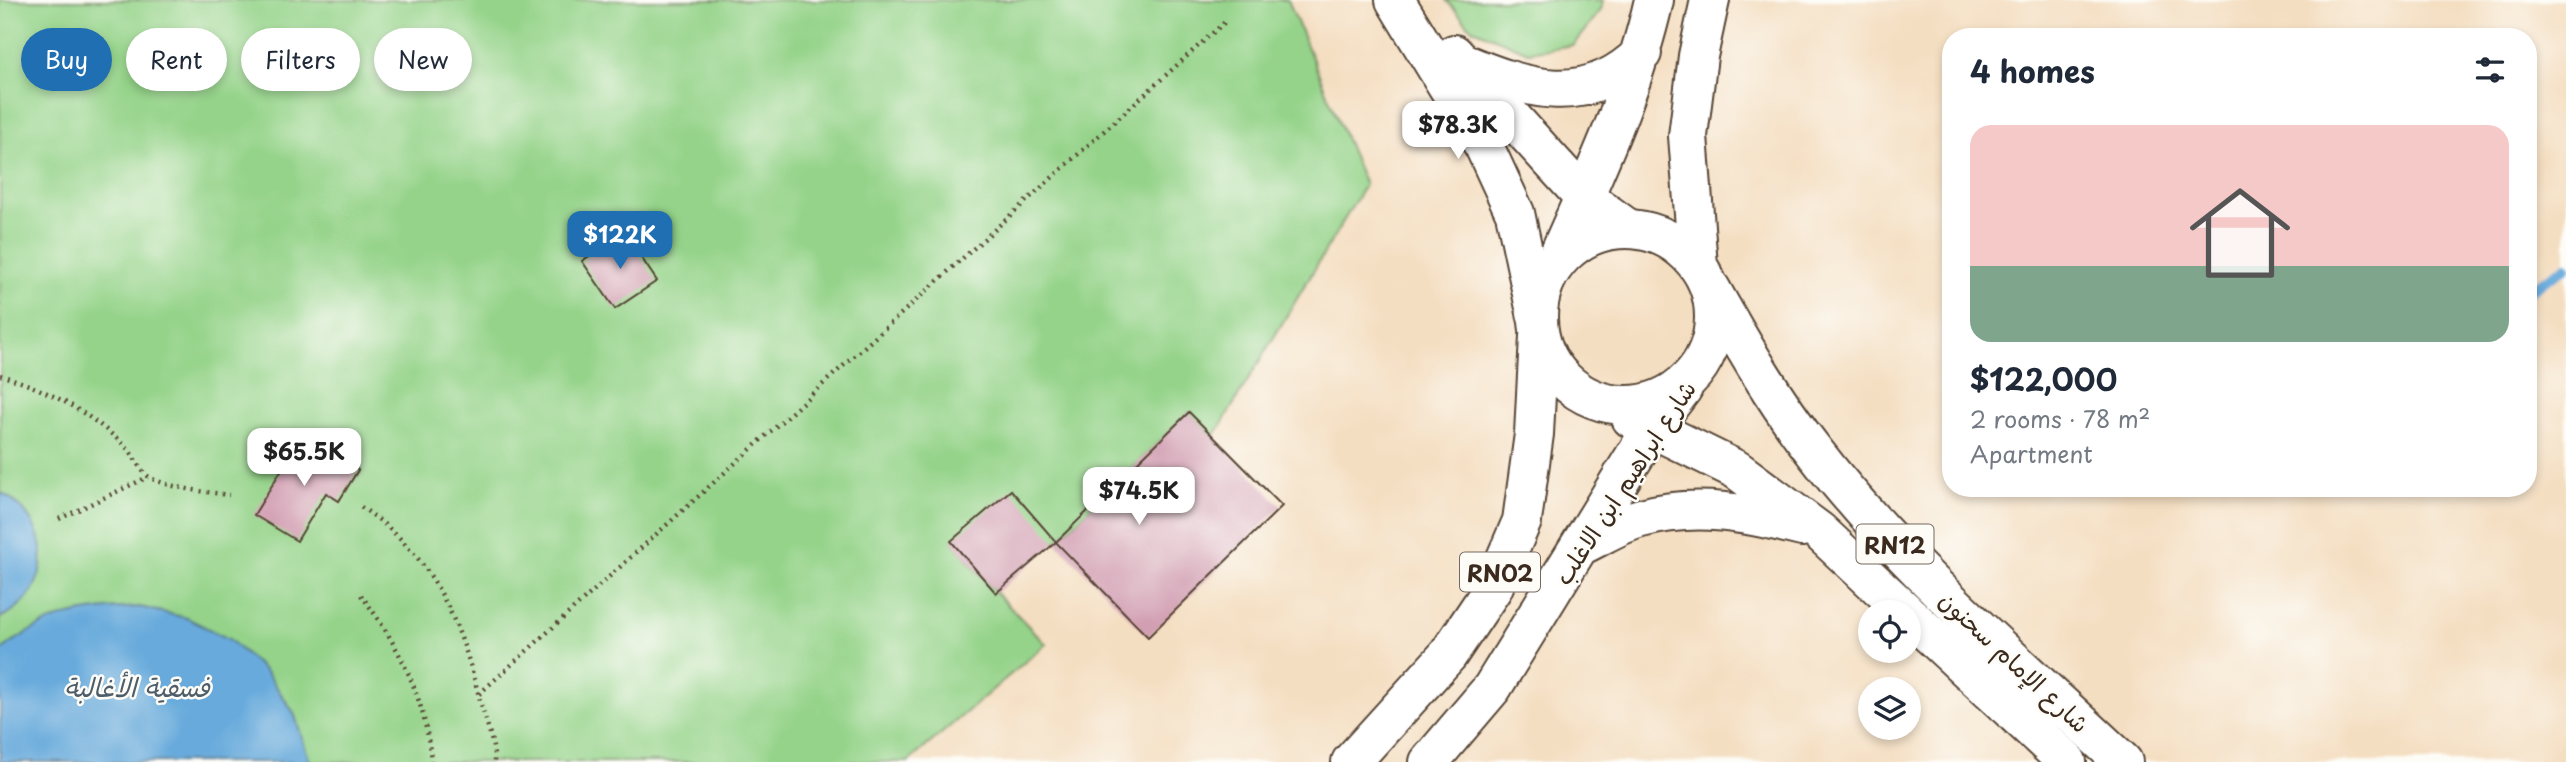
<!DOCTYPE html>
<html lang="en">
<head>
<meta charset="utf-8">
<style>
  :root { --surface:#fff; --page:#f6f6f7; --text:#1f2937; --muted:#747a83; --accent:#1f6fb2 }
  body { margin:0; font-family:"Playpen Sans","Playpen Sans Arabic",sans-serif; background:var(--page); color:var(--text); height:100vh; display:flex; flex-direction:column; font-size:26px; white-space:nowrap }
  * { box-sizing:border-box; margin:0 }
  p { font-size:23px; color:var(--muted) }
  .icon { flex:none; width:38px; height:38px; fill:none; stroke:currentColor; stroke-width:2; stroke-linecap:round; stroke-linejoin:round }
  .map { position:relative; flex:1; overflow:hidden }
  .details { position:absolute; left:1942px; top:28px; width:595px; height:469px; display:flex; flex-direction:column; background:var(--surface); border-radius:28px; box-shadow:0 4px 10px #0003 }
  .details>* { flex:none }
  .guide { position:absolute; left:21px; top:28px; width:665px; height:63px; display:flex; gap:14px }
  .fabs { position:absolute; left:1858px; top:600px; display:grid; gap:14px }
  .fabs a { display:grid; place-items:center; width:63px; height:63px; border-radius:50%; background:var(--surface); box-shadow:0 4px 10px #0003; font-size:35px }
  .price { position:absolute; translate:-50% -60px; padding:0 16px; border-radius:14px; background:#fff; color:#222; font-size:23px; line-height:46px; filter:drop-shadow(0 2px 4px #0008) }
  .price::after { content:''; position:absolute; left:50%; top:42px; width:21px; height:16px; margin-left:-10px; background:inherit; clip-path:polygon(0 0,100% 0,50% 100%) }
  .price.selected { background:var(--accent); color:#fff }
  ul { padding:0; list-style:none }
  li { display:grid; align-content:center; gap:14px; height:371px; padding:0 28px }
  li span { display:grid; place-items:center; height:217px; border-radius:21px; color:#555 }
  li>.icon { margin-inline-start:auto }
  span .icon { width:126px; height:126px; fill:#fffc; stroke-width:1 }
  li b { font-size:30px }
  h2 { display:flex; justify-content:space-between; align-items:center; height:84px; padding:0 28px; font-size:30px }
  .chip { padding:0 24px; border-radius:32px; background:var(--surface); box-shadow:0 4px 10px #0003; font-size:24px; line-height:63px }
  .chip.selected { background:var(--accent); color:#fff }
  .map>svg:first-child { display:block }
</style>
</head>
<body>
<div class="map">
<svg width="2566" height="762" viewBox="0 0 2566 762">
  <rect width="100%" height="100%" fill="#fdfcf7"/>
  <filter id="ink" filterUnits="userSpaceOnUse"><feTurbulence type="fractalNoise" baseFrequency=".0143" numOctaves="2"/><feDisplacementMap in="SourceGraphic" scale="14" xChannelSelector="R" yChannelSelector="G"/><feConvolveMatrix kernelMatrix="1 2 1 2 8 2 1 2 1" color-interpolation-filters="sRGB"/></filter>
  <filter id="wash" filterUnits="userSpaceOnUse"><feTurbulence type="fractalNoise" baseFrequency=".00686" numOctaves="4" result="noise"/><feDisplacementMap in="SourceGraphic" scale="28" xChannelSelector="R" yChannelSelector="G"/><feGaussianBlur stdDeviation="1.57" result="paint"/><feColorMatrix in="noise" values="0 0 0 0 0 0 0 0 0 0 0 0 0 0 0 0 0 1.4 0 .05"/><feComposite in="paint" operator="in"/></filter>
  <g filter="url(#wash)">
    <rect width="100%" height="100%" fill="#f4dec1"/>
    <path fill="#94d389" stroke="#687e54" stroke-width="2" d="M0,0h1288l77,185 -151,252 -25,-24 -133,129 -104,-1 44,52 50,51 -138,118h-908z
      M1446,0h157l-2,10 -28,35 -45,7 -57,-24z"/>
    <path fill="#67aadc" stroke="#516a7d" stroke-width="2" d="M0,492c53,28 58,99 0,126z
      M140,607l47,11 42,21 37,33 28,41 16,49h-310v-111c50,-38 79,-41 140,-44z"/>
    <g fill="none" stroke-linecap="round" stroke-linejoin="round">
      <path stroke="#67aadc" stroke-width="10" d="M2529,291l37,-24"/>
    </g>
    <g id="blocks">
      <path fill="#d29fb2" d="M624,232l33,49 -42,28 -33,-48z
        M1189,412l93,94 -134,131 -92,-95 -60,51 -45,-52 60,-51 45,52z
        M302,436l56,34 -19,31 -13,-8 -29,48 -43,-26z"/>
    </g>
  </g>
  <g filter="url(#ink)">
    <use href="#blocks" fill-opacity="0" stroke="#574536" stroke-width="2"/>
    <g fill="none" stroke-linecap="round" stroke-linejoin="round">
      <g stroke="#574536" stroke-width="42">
        <path id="secondary" d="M1395,0l89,146 31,67 22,104
          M1454,54l130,143 43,31"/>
      </g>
      <g stroke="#574536" stroke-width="42">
        <path id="primary" d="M1463,63c65,27 124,45 179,-10
          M1538 317a88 88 0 1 1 176 0a88 88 0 1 1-176 0Z
          M1555,263c38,-87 78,-170 99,-263
          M1698,266l-10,-130 10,-80 12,-56
          M1711,289c31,55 63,111 102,161 89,116 204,212 310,312
          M1631,418l106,52 82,61 87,81
          M1582,545c19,-9 39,-22 59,-27 56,-15 106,-5 161,9
          M1909,615l158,147
          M1351,762l97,-107 45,-67 29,-67 12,-87 5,-98
          M1429,762l63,-74 160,-260 31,-40"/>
      </g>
      <path stroke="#574536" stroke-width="4.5" stroke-dasharray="2 5" stroke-linecap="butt" d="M0,375c49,15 89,37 126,72 8,8 14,24 23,30 19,11 58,15 80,18
        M361,507c74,49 99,115 120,197 5,19 14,39 13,58
        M59,519l89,-42
        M361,595c38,50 65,104 70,167
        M479,694l747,-673"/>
      <use href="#secondary" stroke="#fff" stroke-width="38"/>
      <use href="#primary" stroke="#fff" stroke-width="38"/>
    </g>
  </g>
  <g text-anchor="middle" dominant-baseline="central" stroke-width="5" stroke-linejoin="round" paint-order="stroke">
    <g fill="#fdfcf7" stroke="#75695f" stroke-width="2">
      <rect x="1856.5" y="524.5" width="77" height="39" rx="5"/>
      <rect x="1460" y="552.5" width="80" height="39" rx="5"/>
    </g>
    <g font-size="23" font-weight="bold" fill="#3b2a1e">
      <text x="1895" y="544">RN12</text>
      <text x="1500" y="572">RN02</text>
    </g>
    <g font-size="24" fill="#3b2a1e" stroke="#fdfcf7">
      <text transform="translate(1624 482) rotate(-57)">شارع ابراهيم ابن الاغلب</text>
      <text transform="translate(2015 661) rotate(43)">شارع الإمام سحنون</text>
    </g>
    <g font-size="26" font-style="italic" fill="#4d5d6a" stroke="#fdfcf7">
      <text x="137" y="686">فسقية الأغالبة</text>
    </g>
  </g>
</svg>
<div class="fabs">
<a><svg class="icon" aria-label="locate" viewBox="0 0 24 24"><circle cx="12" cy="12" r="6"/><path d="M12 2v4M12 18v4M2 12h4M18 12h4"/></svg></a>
<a><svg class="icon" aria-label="layers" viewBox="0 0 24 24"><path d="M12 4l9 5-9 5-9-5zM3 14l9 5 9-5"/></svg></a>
</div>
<b class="price" style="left:1458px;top:161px">$78.3K</b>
<b class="price selected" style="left:620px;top:271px">$122K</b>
<b class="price" style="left:304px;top:488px">$65.5K</b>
<b class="price" style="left:1139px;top:527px">$74.5K</b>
<div class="guide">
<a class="chip selected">Buy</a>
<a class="chip">Rent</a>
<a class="chip">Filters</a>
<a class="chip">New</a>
</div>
<section class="details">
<h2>4 homes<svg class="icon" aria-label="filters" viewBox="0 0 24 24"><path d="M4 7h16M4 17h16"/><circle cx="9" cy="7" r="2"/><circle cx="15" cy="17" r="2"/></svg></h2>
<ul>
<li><span style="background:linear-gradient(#f6c9c9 65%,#7fa58c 0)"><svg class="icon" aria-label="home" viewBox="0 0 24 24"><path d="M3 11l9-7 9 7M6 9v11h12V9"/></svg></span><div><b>$122,000</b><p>2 rooms · 78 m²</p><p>Apartment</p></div></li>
</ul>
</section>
</div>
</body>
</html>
